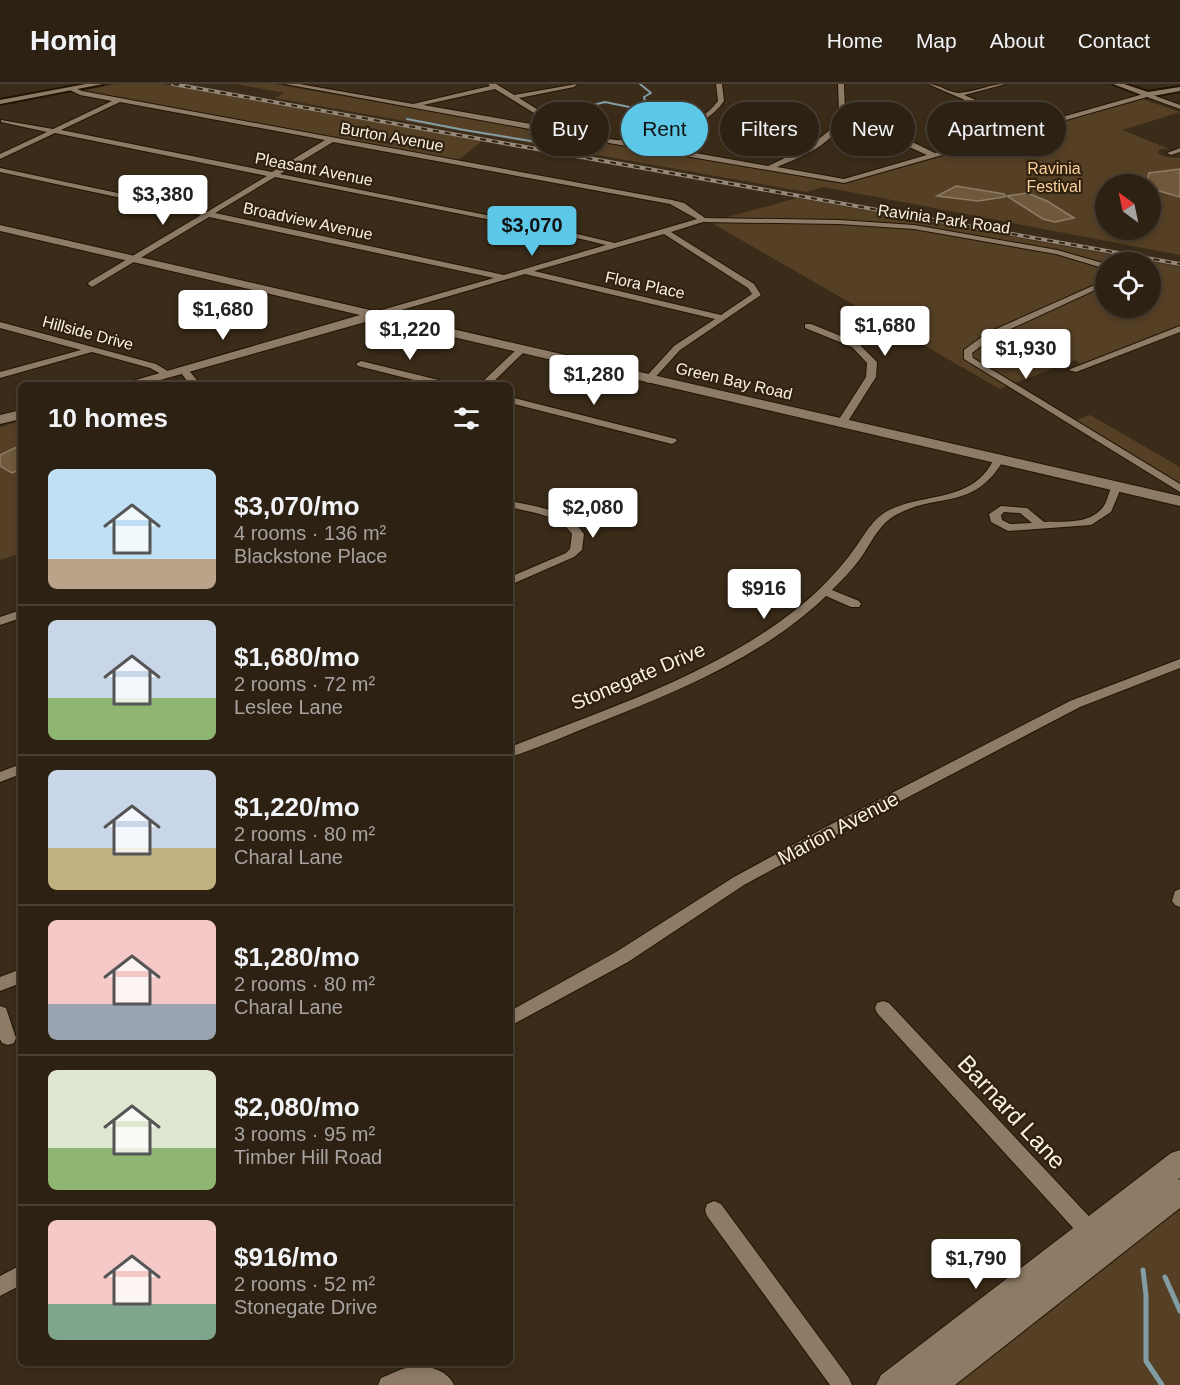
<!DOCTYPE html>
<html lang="en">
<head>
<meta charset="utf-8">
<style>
  :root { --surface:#2c2113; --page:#382e21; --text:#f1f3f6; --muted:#a6a3a0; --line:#483e33; --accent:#5cc7e7 }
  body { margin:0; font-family:Arial,sans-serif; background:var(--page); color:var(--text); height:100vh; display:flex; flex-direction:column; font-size:22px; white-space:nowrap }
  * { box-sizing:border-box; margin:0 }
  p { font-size:20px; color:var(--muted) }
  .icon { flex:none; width:33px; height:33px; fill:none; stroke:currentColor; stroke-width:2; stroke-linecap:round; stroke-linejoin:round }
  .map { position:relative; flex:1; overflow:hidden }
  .drawer { position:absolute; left:18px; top:298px; width:495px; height:984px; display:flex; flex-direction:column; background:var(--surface); border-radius:9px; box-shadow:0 3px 9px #0003,0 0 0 2px var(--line) }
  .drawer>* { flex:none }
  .guide { position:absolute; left:531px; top:18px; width:558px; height:54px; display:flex; gap:12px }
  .needle { width:39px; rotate:327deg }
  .fabs { position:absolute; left:1095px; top:90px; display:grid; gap:12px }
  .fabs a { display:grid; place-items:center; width:66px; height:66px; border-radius:50%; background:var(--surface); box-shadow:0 3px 9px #0003,0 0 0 2px var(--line); font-size:30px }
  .price { position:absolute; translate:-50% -51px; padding:0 14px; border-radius:6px; background:#fff; color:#222; font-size:20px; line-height:39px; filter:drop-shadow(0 2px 3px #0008) }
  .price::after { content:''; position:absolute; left:50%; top:36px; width:18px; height:14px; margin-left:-9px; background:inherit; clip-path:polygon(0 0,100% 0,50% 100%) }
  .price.current { background:var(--accent); color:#111 }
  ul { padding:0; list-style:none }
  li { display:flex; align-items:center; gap:18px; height:150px; padding:0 30px }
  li+li { border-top:2px solid var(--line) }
  li span { display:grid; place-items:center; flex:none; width:168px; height:120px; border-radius:9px; color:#555 }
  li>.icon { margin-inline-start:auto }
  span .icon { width:72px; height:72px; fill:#fffc; stroke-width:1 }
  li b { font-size:26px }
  h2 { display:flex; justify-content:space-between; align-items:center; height:72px; padding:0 30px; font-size:26px }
  .chip { padding:0 21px; border-radius:27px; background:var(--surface); box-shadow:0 3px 9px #0003,0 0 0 2px var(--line); font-size:21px; line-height:54px }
  .chip.current { background:var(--accent); color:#111 }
  header { display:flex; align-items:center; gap:36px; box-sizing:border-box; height:84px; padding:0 30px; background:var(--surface); border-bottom:2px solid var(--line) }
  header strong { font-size:28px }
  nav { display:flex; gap:33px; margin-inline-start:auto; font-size:21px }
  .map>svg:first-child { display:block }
</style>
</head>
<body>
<header>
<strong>Homiq</strong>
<nav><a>Home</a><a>Map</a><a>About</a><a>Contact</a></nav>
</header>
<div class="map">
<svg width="1180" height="1301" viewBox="0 0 1180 1301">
  <rect width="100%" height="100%" fill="#3b2c19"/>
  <path fill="#554025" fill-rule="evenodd" d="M115,0h48l319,57 -25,20 -374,-70z
    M236,0h38l565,99 304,-84 9,3 -4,1h6l26,9 -58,18 47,19h-10l-1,4 7,4 15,1v97l-356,-68 -18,5 -531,-94 10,-5zM1106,100h44v46h-44z
    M797,114l383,69v60l-100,37 -5,-4 -75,29 -290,-167zM1106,178h44v46h-44z
    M1090,331l90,52v16l-106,-62z
    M21,337v132l-21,7v-133z
    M1180,1117v184h-235z"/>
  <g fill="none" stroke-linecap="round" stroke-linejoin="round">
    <path stroke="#829da4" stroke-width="2" d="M597,25l2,-1 -6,-3 12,-3 34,7 6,-7 -1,-5 7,-4 -11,-9
      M407,35l52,10
      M458,45l116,19"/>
    <path stroke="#829da4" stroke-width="5" d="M1143,1186l3,25v66l16,24
      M1165,1193l15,34"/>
  </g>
  <path fill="#6f593c" stroke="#8d7c66" stroke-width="1.5" d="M1180,85v28l-21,-6 -9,20v-27h-4l3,-11z
    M956,102l48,8 1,3 -27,4 -41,-5z
    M1027,109l20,8 27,17 -19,4 -12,-3 -36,-23z
    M21,361v24l-9,4 -12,-7v-11z"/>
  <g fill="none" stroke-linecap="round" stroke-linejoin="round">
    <g stroke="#221403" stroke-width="2">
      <path id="minor" d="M285,0h14l114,20 77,-18 -2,-2h8l18,11 63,-11 -3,3 -55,11 47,29 1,3c13,3 48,12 59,10 32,-5 71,-11 92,-39l-2,-17h6l2,17c-22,31 -56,33 -91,41l135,24 42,-20 20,-16 9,-18 -1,-28h6l1,29 30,6 29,19 31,15 92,-26 -99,-43c11,0 21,9 31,9 16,-1 31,-9 47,-9l-42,11 70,30 113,-32 33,12v4l-33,-12 -303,86 -282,-48zM495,5l65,40 -137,-24zM844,32l27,6 27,20 29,13 -83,24 -67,-12c24,-10 59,-23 67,-51z
        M72,3l10,4 590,109 12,3 21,15 134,2 75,5 143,25 49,14v5l-50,-15 -142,-25 -75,-5 -136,-2 -32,10 83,52 7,11 -81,55 -29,32 -3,1 -5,-3 31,-34 41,-27 -190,-45 -151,44 -4,-3 1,-2 123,-35 -285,-61 -117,70 -4,-3 1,-2 112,-67 -201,-43v-4l207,44 60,-36 -212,-43 -55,26v-5l47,-22 -46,-10v-2l52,9 59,-28 -32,-6 -10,-5zM120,18l205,38 -53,32 -211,-42zM333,58l337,62 27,15 -82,24 -63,-15 -272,-54zM275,93l277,55 54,13 -102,30 -289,-62zM664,150l84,54 4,6 -31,21 -187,-44z
        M1180,64v4l-9,3 -4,-2z
        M1106,196v5l-113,52 -21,16 1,5 207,126v8l-216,-133v-9l23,-17z
        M0,238l156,42 15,9 -8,2 -13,-7 -58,-16 -92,26v-6l81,-22 -81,-22z
        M805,240h6l47,19 19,19 -1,15 -31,49 -4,1 -5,-3 30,-47 1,-14 -15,-16 -47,-19z
        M1180,242v6l-104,40 -8,-2z
        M518,264l8,2 -37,36h-11z
        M361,277l94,23 2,2h-19l-80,-20 -2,-2z
        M180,283h6l16,19h-11l-13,-17z
        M510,313l166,42 1,2 -5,3 -162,-41z
        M998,374l5,3c-32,53 -69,29 -112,57 -14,10 -21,27 -31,41 -8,11 -18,21 -28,31l27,11 2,3 -2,3h-8l-25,-11c-63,61 -150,96 -231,128 -28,11 -56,24 -85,33v-10c99,-39 206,-73 289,-140 19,-15 36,-33 51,-52 11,-14 19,-32 34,-42 30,-19 76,-11 100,-39 4,-4 7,-10 10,-15z
        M1116,401l5,3 -10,24 -20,13 -83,6 -17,-9 -2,-8 12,-8 26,2 17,14c21,-1 49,3 61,-18 4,-7 3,-16 11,-19zM1004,428l16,1 12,10 -22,1 -8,-4 -1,-5z
        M510,417c27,6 57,8 74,33l-2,16 -8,7 -64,28v-8l56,-24 4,-4 2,-15c-13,-20 -41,-21 -62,-27z
        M21,526v8l-21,7v-8z
        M1180,575v9l-100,39 -248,130 -88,48 -116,77 -118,64v-15l106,-59 118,-75 88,-48 248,-128z
        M21,680v10l-21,8v-10z
        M1180,805v18l-5,-2 -3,-4 3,-10z
        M21,885v14l-21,8v-14z
        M883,917l6,2 210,224 2,7 -2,7 -7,2 -7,-2 -208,-228 -2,-5 2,-5z
        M0,922l6,2 10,30 -2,5 -6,2 -6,-2 -2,-4z
        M714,1117l7,3 128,174 3,7h-22l-123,-169 -2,-6 2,-6z
        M21,1181v20l-21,11v-20z
        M416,1282c15,0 32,5 38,19h-76l3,-7 21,-9z"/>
    </g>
    <g stroke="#221403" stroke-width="4">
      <path id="tertiary" d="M86,0h17l-103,20v-4z
        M1113,0h11l24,8 32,-5v4l-33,6z"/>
    </g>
    <g stroke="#221403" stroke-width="2">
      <path id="secondary" d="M0,141l1180,271v10l-804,-187 -237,67h-24l245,-71 -360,-84z
        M21,326v9l-21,5v-9z
        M1180,1066v28l-3,2 3,-1v29l-225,177h-79l5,-10 290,-222z"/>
    </g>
    <use href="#minor" fill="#8d7b66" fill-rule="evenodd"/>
    <use href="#tertiary" fill="#8d7b66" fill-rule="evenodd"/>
    <use href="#secondary" fill="#8d7b66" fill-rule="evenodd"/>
    <g stroke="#968979" stroke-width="4">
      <path id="rail" d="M173,0l1007,180"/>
    </g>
    <use href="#rail" stroke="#30220f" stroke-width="2" stroke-dasharray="6" stroke-linecap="butt"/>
  </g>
  <g text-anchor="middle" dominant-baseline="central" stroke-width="4.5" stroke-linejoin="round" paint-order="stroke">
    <g font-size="16" fill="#faf0e4" stroke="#30220f">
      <text transform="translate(392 53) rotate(10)">Burton Avenue</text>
      <text transform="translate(314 85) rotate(11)">Pleasant Avenue</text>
      <text transform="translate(944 135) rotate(8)">Ravinia Park Road</text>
      <text transform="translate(308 137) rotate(12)">Broadview Avenue</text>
      <text transform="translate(645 201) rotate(12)">Flora Place</text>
      <text transform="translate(88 249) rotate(15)">Hillside Drive</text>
      <text transform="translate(734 297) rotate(13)">Green Bay Road</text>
    </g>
    <g font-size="16" fill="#fad09c" stroke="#30220f">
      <text x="1054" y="84">Ravinia<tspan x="1054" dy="18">Festival</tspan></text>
    </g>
    <g font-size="20" fill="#faf0e4" stroke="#30220f">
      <text transform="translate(638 592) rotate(-23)">Stonegate Drive</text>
      <text transform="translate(838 744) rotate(-28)">Marion Avenue</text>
    </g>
    <g font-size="24" fill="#faf0e4" stroke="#30220f">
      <text transform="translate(1012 1028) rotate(47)">Barnard Lane</text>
    </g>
  </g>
</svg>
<div class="fabs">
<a><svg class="needle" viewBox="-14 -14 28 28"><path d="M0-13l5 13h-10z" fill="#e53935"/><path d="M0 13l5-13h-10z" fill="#a6a3a0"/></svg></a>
<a><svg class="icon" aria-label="locate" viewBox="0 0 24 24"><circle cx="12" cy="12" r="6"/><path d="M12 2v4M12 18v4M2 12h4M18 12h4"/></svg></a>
</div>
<b class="price" style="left:163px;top:142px">$3,380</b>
<b class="price current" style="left:532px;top:173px">$3,070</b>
<b class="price" style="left:223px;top:257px">$1,680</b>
<b class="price" style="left:885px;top:273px">$1,680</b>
<b class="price" style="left:410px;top:277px">$1,220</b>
<b class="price" style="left:1026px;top:296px">$1,930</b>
<b class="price" style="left:594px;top:322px">$1,280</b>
<b class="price" style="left:593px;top:455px">$2,080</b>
<b class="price" style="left:764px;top:536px">$916</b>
<b class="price" style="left:976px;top:1206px">$1,790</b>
<div class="guide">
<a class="chip">Buy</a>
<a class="chip current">Rent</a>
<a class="chip">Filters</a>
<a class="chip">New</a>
<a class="chip">Apartment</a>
</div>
<section class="drawer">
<h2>10 homes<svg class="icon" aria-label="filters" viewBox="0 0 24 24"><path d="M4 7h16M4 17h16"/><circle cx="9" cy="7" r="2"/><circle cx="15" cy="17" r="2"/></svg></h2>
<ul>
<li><span style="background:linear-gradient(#bfe0f5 75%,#b9a48a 0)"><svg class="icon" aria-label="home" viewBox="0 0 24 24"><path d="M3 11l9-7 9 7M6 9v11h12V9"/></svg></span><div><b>$3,070/mo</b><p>4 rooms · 136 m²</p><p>Blackstone Place</p></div></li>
<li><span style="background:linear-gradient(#c9d6e8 65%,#8fb573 0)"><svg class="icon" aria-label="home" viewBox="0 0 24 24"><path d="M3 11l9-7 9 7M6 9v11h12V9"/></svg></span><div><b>$1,680/mo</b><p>2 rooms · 72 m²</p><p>Leslee Lane</p></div></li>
<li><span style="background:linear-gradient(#c9d6e8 65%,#c2b280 0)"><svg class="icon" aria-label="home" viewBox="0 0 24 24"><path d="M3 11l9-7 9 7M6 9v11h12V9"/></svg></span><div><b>$1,220/mo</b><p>2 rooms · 80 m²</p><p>Charal Lane</p></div></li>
<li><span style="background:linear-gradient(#f6c9c9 70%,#9aa5b1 0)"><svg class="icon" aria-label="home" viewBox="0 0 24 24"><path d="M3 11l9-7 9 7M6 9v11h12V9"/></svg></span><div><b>$1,280/mo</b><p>2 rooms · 80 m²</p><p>Charal Lane</p></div></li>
<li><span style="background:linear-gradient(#dfe7d0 65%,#8fb573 0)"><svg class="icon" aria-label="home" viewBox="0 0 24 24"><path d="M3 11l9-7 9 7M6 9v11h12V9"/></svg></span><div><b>$2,080/mo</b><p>3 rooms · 95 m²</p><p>Timber Hill Road</p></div></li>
<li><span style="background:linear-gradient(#f6c9c9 70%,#7fa58c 0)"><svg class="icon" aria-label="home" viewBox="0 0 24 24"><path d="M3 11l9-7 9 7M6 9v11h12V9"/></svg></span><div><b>$916/mo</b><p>2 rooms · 52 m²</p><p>Stonegate Drive</p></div></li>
</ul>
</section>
</div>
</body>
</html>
